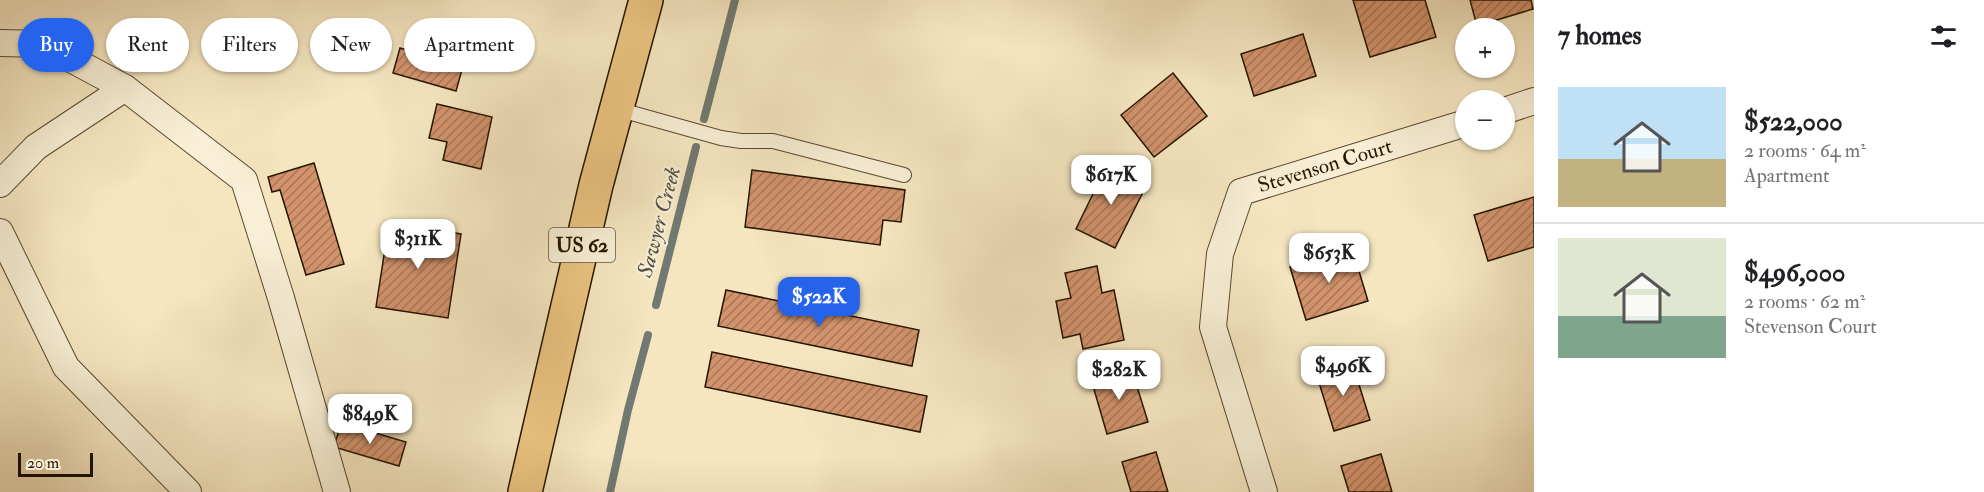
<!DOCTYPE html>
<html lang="en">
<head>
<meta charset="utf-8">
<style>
  :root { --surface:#fff; --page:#f6f6f6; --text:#202124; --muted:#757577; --line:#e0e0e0; --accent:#2563eb }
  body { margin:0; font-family:"IM FELL Double Pica",serif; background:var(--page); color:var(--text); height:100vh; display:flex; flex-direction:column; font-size:22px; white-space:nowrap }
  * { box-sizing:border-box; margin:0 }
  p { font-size:20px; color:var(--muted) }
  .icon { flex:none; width:33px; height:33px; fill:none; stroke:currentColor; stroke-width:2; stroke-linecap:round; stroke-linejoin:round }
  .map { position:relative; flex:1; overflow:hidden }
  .panel { display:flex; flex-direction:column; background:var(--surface); width:450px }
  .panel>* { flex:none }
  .guide { position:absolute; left:18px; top:18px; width:570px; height:54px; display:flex; gap:12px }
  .buttons { position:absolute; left:1455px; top:18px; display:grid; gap:12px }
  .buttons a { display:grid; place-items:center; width:60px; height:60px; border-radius:50%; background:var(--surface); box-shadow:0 2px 4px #0004; font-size:30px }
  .scale { position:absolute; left:18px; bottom:15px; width:75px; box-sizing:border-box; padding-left:6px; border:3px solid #251500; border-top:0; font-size:16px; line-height:21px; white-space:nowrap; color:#251500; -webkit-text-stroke:4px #f8efd6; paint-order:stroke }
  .price { position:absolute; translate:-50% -51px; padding:0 14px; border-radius:12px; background:#fff; color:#222; font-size:20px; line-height:39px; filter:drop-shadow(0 2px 3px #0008) }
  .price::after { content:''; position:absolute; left:50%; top:36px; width:18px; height:14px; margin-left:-9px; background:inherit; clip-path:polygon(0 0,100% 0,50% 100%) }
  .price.current { background:var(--accent); color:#fff }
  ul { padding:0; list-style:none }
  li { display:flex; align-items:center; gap:18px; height:150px; padding:0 24px }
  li+li { border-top:2px solid var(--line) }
  li span { display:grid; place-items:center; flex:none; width:168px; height:120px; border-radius:0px; color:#555 }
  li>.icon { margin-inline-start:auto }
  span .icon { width:72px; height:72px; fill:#fffc; stroke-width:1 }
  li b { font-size:26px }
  h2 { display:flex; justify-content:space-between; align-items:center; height:72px; padding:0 24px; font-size:26px }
  .chip { padding:0 21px; border-radius:27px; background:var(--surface); box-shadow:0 2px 4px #0004; font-size:21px; line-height:54px }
  .chip.current { background:var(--accent); color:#fff }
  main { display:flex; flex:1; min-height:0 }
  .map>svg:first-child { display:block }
</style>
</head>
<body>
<main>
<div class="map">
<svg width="1534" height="492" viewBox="0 0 1534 492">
  <defs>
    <pattern id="building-hatch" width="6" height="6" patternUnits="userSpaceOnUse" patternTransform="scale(1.5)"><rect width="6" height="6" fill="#d2936d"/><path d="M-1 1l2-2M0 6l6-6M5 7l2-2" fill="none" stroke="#aa7757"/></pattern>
  </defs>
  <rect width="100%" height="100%" fill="#f5e6c0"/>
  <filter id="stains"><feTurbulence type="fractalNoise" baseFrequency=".00333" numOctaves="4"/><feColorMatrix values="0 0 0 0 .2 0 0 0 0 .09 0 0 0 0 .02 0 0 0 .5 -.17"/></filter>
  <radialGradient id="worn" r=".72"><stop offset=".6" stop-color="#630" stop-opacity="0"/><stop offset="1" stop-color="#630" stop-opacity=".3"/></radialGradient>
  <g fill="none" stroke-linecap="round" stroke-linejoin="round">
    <path stroke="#707972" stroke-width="8" d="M704,119l31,-119
      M656,305l40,-158
      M610,492l18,-82 20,-75"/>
  </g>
  <path fill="url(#building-hatch)" stroke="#251500" stroke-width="1.5" d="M1353,0h72l11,37 -66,20z
    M1470,0h61l2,9 -56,17z
    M1303,34l13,42 -62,20 -13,-42z
    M400,48l63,18 -7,25 -63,-18z
    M1173,73l34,43 -53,41 -33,-42z
    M437,104l55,13 -11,52 -38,-9 4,-18 -18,-4z
    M314,163l30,101 -38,11 -26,-85 -8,2 -4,-15z
    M1107,165l40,19 -32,64 -39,-19z
    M752,170l153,20 -4,32 -18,-2 -3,25 -135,-18z
    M1534,197v50l-46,14 -14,-46z
    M389,223l72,11 -13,84 -72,-11z
    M1352,248l16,53 -62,19 -16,-53z
    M1097,266l5,27 12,-3 10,50 -41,9 -3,-15 -17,4 -7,-37 15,-3 -6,-25z
    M726,290l193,40 -7,36 -194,-40z
    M712,352l215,44 -7,36 -215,-45z
    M1352,362l18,58 -36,11 -18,-58z
    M1131,367l17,55 -41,12 -16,-55z
    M341,423l65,19 -7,24 -65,-19z
    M1156,452l12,40h-37l-9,-30z
    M1381,454l11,38h-43l-8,-26z"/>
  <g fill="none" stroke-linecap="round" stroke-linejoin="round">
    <g stroke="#594930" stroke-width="16">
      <path id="service" d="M617,109l104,29 20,3h32l131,34"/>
    </g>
    <g stroke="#594930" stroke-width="28">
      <path id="minor" d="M0,43l43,1 82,44 119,92 37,118 56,194
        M1504,111l30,-10
        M0,184l36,-37 89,-59
        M0,232l66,135 122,125
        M1264,492l-51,-165 7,-73 21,-62 225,-69"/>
    </g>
    <g stroke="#251500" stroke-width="36">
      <path id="primary" d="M525,492l71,-307 50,-185"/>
    </g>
    <use href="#service" stroke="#f8efd6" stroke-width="14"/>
    <use href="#minor" stroke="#f8efd6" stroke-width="26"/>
    <use href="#primary" stroke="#eac380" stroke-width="33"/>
  </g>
  <g text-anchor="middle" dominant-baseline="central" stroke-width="4.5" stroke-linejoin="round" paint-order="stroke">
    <rect fill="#f8efd6" stroke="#645640" stroke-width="1.5" x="549" y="228" width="66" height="34" rx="4.5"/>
    <g font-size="20" font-weight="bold" fill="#251500">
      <text x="582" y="245">US 62</text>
    </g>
    <g font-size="21" fill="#251500" stroke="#f8efd6">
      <text transform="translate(1325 166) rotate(-17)">Stevenson Court</text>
    </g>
    <g font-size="22" font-style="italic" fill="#514f42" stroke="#f8efd6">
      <text transform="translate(659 222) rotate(-75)">Sawyer Creek</text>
    </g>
  </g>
  <rect width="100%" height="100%" filter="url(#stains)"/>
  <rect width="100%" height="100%" fill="url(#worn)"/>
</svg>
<div class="buttons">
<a>+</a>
<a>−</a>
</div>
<div class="scale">20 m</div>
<b class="price" style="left:1111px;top:206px">$617K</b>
<b class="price" style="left:418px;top:270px">$311K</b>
<b class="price" style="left:1329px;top:284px">$653K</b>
<b class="price current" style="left:819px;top:328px">$522K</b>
<b class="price" style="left:1343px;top:397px">$496K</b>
<b class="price" style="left:1119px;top:401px">$282K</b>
<b class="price" style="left:370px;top:445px">$849K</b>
<div class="guide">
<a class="chip current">Buy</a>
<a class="chip">Rent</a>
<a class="chip">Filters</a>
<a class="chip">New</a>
<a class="chip">Apartment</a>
</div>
</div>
<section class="panel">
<h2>7 homes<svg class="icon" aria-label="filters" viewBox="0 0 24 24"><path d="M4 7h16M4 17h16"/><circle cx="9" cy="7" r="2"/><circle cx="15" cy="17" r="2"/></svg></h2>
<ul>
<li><span style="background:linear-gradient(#bfe0f5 60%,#c2b280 0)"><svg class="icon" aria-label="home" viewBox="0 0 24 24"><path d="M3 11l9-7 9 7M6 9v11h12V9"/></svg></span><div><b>$522,000</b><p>2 rooms · 64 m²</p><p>Apartment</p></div></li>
<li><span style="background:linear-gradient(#dfe7d0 65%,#7fa58c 0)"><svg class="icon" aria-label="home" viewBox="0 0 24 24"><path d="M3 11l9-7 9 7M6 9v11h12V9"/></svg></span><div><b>$496,000</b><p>2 rooms · 62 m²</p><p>Stevenson Court</p></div></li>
</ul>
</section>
</main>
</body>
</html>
